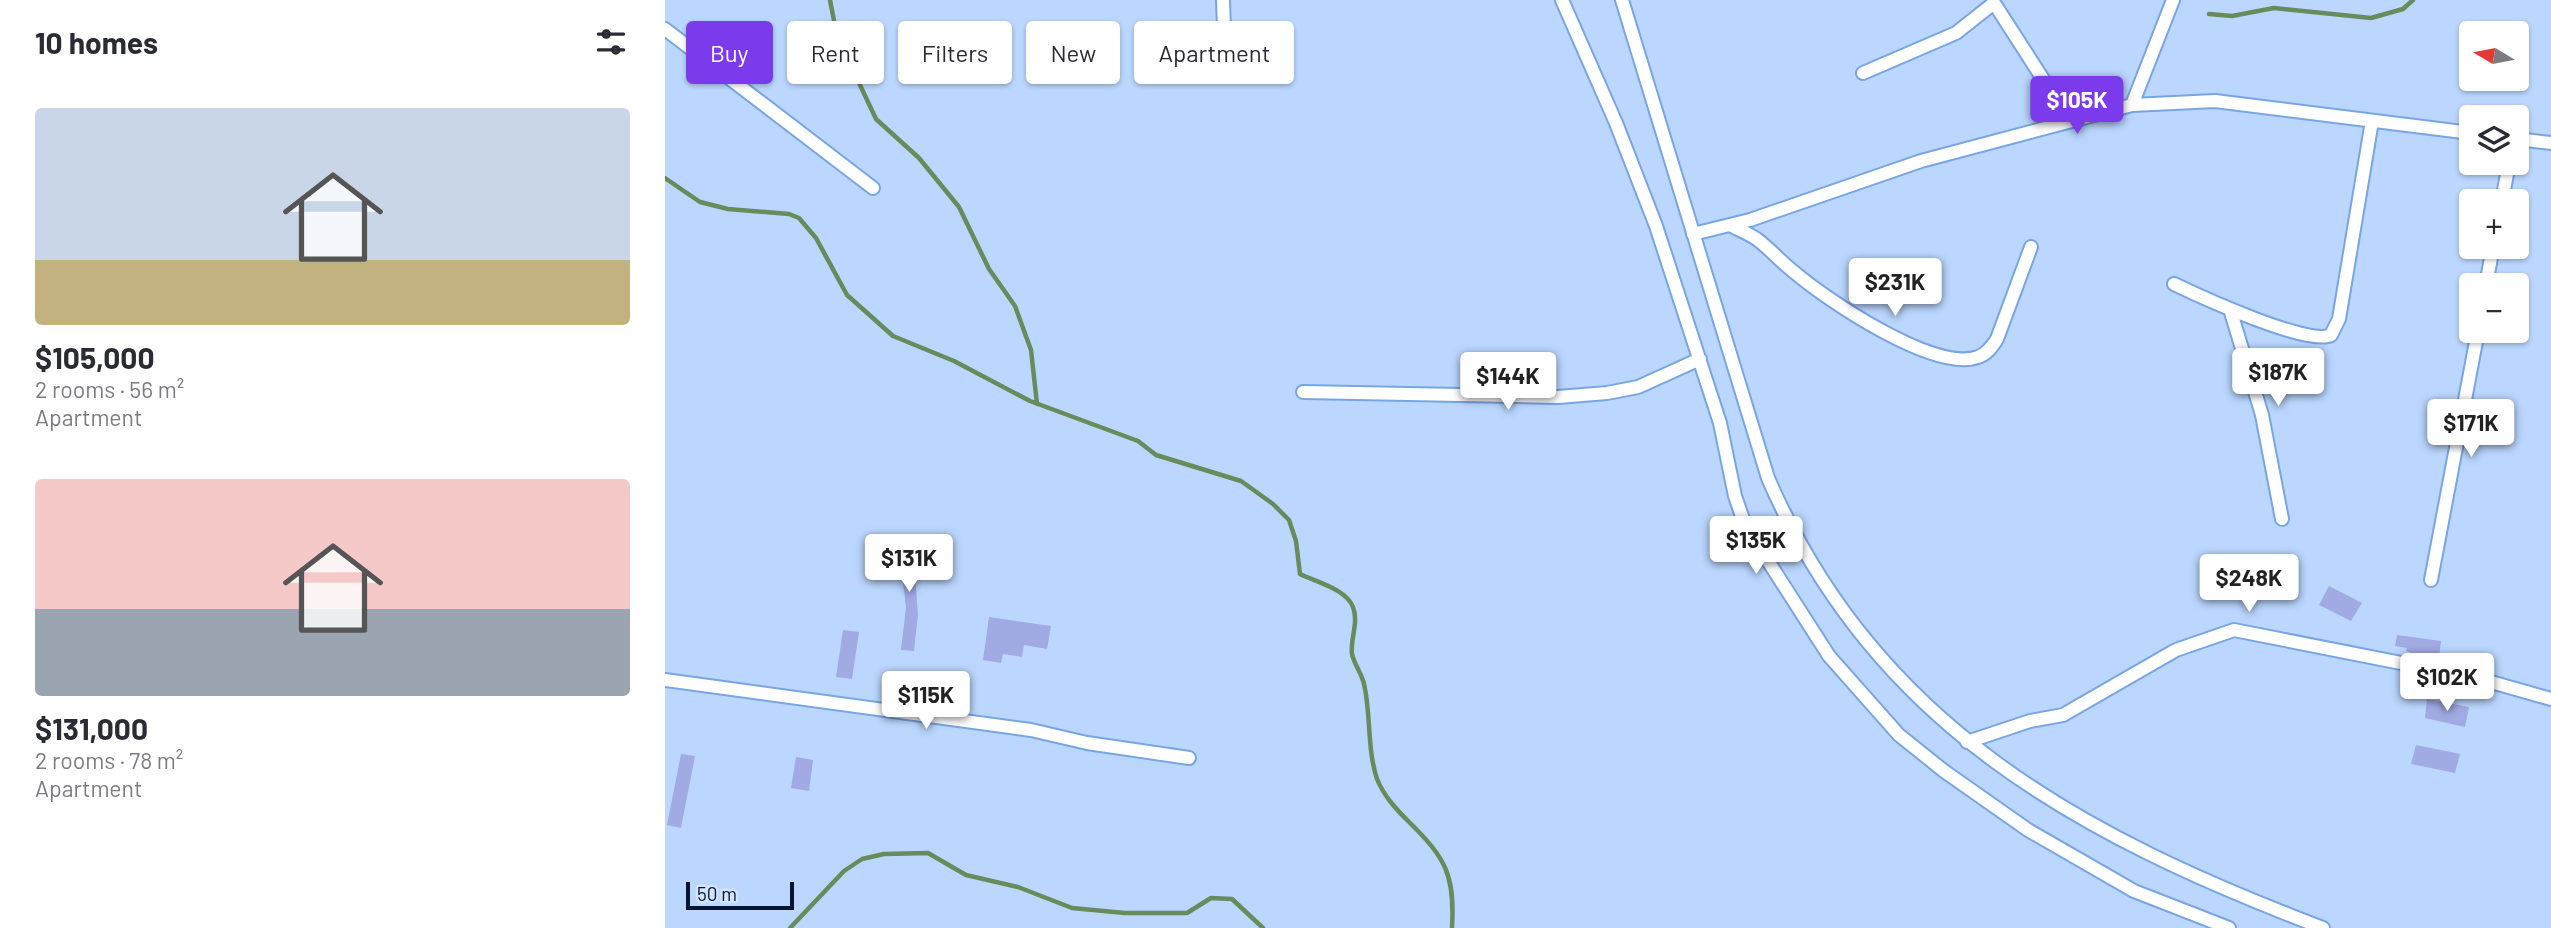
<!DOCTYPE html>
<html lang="en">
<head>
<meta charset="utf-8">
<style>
  :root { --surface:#fff; --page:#f7f7f7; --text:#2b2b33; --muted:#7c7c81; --accent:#7c3aed }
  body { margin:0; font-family:Barlow,sans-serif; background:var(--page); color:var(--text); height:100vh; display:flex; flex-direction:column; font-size:26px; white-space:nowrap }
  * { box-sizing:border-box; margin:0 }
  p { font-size:23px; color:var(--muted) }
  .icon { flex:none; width:38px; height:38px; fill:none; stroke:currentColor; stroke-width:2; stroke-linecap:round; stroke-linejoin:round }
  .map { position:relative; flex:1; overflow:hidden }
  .details { display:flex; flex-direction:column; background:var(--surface); width:665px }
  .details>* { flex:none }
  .guide { position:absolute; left:21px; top:21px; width:665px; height:63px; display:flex; gap:14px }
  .needle { width:46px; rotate:280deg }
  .tools { position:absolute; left:1794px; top:21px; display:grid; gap:14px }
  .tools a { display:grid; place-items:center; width:70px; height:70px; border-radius:7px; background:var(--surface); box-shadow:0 2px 5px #0004; font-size:35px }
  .scale { position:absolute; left:21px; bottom:18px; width:108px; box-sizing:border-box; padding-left:7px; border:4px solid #06162e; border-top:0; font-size:19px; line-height:24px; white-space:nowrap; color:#06162e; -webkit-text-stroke:5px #d1e3ff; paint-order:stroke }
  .price { position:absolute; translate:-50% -60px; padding:0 16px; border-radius:7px; background:#fff; color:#222; font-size:23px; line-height:46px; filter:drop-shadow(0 2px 4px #0008) }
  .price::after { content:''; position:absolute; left:50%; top:42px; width:21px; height:16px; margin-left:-10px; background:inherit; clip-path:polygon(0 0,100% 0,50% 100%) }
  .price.active { background:var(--accent); color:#fff }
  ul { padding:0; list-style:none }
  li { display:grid; align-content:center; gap:14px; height:371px; padding:0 35px }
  li span { display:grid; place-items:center; height:217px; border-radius:7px; color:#555 }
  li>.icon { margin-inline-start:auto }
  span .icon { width:126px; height:126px; fill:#fffc; stroke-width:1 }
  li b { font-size:30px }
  h2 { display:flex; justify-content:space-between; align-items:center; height:84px; padding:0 35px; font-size:30px }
  .chip { padding:0 24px; border-radius:7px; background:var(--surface); box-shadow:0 2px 5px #0004; font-size:24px; line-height:63px }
  .chip.active { background:var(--accent); color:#fff }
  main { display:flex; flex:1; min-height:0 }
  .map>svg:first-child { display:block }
</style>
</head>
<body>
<main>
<section class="details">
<h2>10 homes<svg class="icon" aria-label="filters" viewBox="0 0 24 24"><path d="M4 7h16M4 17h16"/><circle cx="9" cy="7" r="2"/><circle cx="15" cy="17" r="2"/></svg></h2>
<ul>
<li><span style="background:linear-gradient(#c9d6e8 70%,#c2b280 0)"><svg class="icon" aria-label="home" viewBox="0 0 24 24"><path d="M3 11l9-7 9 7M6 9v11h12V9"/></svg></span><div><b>$105,000</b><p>2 rooms · 56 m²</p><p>Apartment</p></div></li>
<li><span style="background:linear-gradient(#f6c9c9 60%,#9aa5b1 0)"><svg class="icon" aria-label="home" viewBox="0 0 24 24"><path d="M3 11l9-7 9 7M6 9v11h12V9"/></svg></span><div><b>$131,000</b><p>2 rooms · 78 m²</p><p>Apartment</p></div></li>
</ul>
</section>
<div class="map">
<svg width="1886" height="928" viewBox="0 0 1886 928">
  <rect width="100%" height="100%" fill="#bbd7ff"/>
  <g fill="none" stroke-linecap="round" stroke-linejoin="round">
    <path stroke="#688b5b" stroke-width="4.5" d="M165,0l7,36 39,83 43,39 40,49 30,62 26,37 16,44 6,54
      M1544,14l23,2 42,-8 97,10 32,-9 10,-9
      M0,178l35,24 28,7 61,5 10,4 17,20 31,57 46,41 61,25 76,40 108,40 18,14 85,26 32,23 16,16 7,21 4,33c16,8 46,15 53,33 6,16 -3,32 -1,47 2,10 10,20 12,30 7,30 3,65 13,95 7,17 18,29 31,42 38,37 47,54 44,107
      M125,928l54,-57 18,-12 22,-5 44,-1 38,22 52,12 54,21 53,5h62l24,-15 21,1 31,29"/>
  </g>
  <path fill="#a1aae3" d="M247,538l6,76 -4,37 -13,-1 5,-43 -8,-68z
    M1664,586l33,17 -11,18 -32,-16z
    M324,617l62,9 -4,23 -23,-4 -2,12 -19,-3 -2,9 -18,-3z
    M178,630l16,2 -7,47 -16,-2z
    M1732,635l44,6 -2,17 -23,-3 -10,-4 1,-3 -12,-2z
    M1762,699l42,8 -4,20 -40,-9z
    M1751,745l44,9 -5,19 -44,-9z
    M16,754l14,2 -14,72 -14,-3z
    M131,757l17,3 -4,31 -18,-3z"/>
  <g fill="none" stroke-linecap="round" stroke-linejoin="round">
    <g stroke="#78a5e5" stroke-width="16">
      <path id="street" d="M558,0l2,58
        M897,0l54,123 40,103 64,197 15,73 10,29 84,131 70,79 45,36 84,59 106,61 95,37
        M957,0l146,478c108,249 313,358 555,450
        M0,29l208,159
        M1198,73l93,-40 38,-30 76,118
        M1467,105l41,-105
        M1852,139l34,4
        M1837,201l7,-38
        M1065,225c9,5 20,9 28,15 13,10 23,22 36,32 33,28 141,101 184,85 9,-3 14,-10 19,-18l34,-92
        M1028,234l57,-14 171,-59 211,-56 83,-4 256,32
        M1509,284c25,12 136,63 157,51l8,-16 33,-198
        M1821,285l7,-38
        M1565,309l32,106 20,104
        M638,392l255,5 49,-4 31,-6 62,-28
        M1766,580l47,-249
        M0,680l366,50 56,13 102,15
        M1302,742l63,-21 33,-6 113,-65 58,-20 243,48 74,21"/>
    </g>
    <use href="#street" stroke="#fff" stroke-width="12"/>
  </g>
</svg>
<div class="tools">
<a><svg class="needle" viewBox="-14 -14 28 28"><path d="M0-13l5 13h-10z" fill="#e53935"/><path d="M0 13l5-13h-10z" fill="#7c7c81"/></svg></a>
<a><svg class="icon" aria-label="layers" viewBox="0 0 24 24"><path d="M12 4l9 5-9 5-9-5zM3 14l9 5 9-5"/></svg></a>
<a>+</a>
<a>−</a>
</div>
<div class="scale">50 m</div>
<b class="price active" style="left:1412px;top:136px">$105K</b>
<b class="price" style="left:1230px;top:318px">$231K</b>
<b class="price" style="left:1613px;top:408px">$187K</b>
<b class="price" style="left:843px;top:412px">$144K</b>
<b class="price" style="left:1806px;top:459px">$171K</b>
<b class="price" style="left:1091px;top:576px">$135K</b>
<b class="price" style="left:244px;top:594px">$131K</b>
<b class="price" style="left:1584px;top:614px">$248K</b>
<b class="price" style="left:1782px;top:713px">$102K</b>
<b class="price" style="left:261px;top:731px">$115K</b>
<div class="guide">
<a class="chip active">Buy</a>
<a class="chip">Rent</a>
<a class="chip">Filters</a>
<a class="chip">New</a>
<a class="chip">Apartment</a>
</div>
</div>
</main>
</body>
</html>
